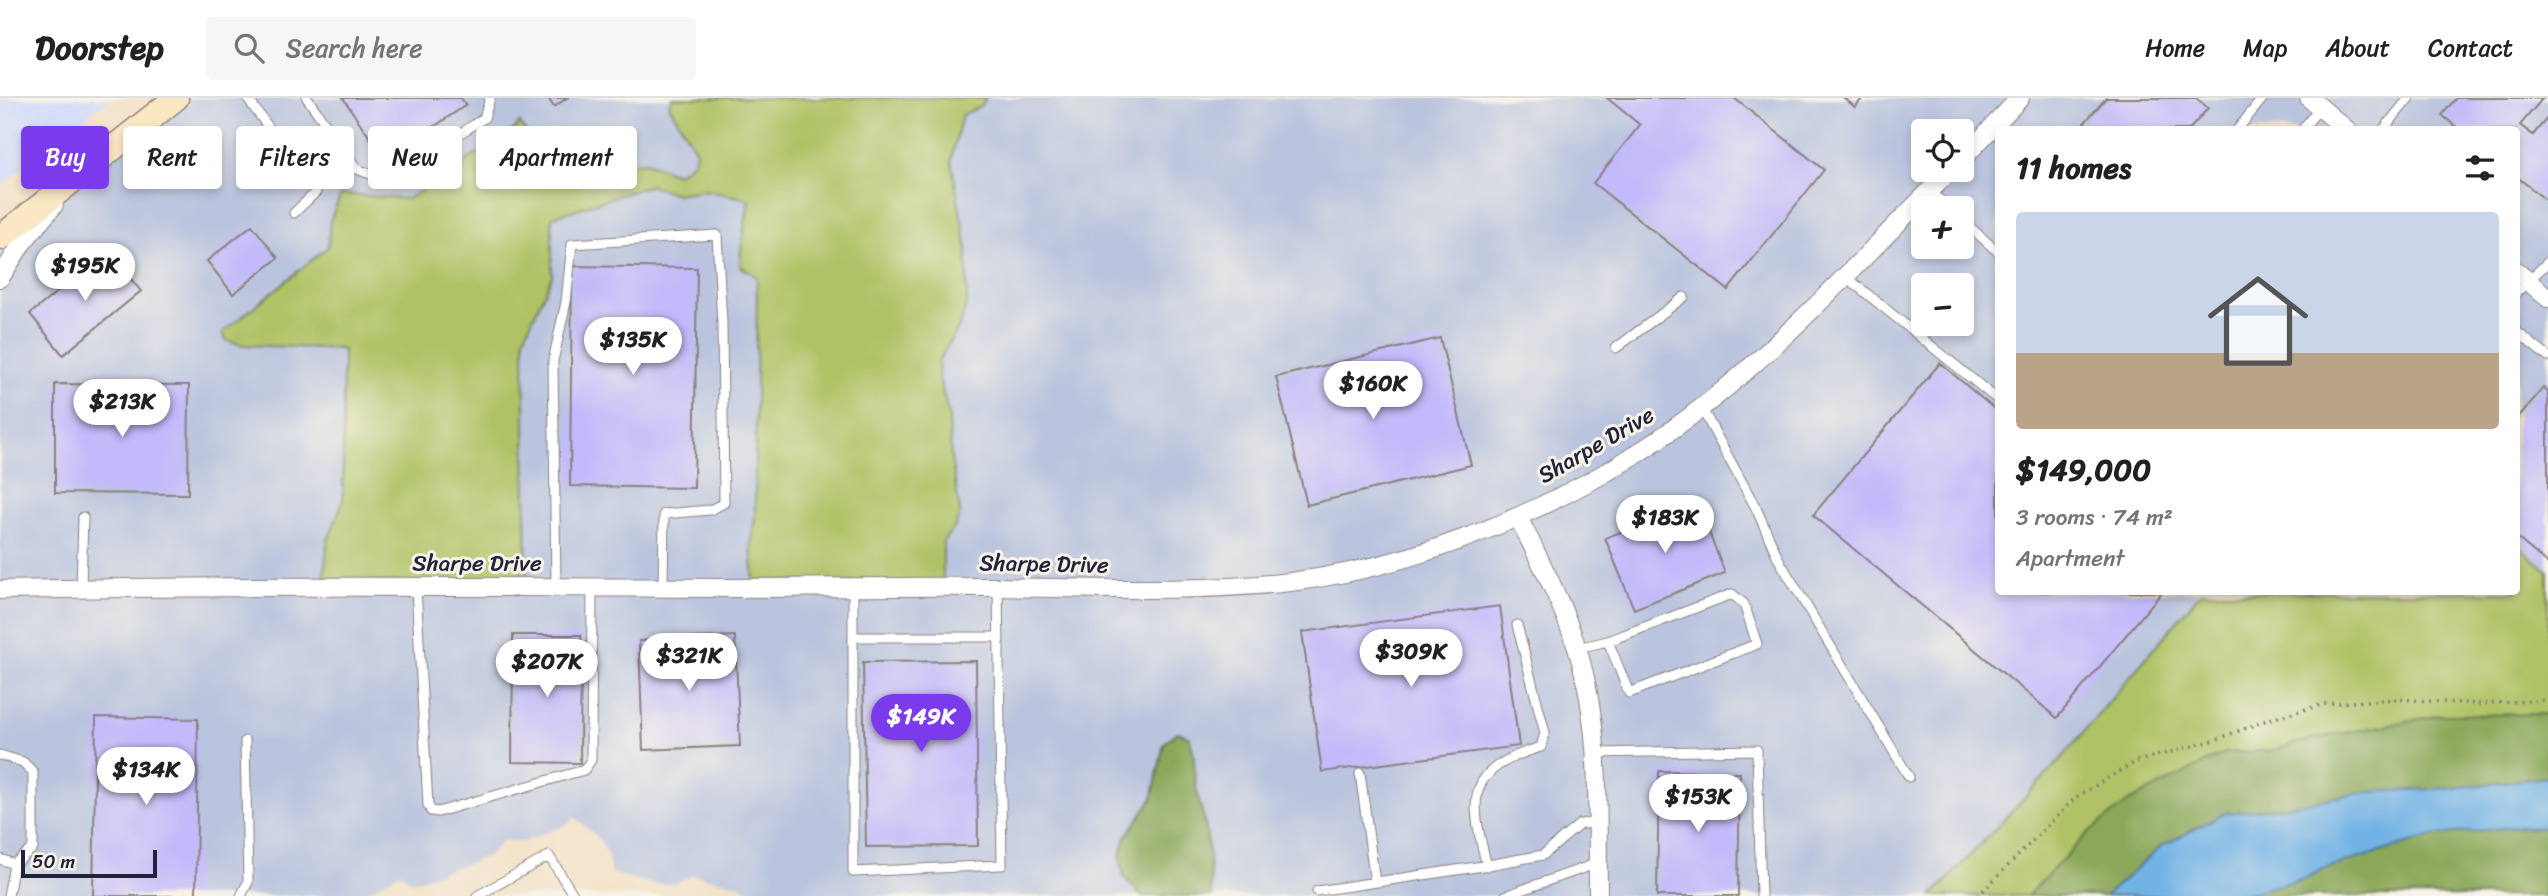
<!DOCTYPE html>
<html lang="en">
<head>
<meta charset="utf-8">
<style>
  :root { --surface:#fff; --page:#f6f6f6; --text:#202124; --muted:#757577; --line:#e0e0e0; --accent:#7c3aed }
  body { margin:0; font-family:Sriracha,sans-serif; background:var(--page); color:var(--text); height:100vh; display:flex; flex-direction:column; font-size:26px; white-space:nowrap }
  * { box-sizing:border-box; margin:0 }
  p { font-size:23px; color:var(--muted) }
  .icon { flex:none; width:38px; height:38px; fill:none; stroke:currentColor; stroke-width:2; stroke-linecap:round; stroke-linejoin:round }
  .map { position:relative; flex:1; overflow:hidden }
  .details { position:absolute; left:1995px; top:28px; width:525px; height:469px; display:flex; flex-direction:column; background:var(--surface); border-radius:7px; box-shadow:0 4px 10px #0003 }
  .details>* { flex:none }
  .hud { position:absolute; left:21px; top:28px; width:665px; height:63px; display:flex; gap:14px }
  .controls { position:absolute; left:1911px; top:21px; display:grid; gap:14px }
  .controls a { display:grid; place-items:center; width:63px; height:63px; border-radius:7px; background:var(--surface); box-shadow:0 4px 10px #0003; font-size:35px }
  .scale { position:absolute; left:21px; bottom:18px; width:136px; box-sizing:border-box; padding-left:7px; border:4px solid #22223b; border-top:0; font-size:19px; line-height:24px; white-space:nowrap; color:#22223b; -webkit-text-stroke:5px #f7f3e8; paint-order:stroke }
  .price { position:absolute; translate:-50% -60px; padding:0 16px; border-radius:24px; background:#fff; color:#222; font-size:23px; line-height:46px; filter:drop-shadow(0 2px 4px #0008) }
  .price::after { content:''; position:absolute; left:50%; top:42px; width:21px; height:16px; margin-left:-10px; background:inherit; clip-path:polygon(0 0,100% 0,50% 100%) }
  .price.on { background:var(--accent); color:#fff }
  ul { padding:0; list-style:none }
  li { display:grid; align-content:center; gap:14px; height:371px; padding:0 21px }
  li+li { border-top:2px solid var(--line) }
  li span { display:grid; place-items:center; height:217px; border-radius:7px; color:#555 }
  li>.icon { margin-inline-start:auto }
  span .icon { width:126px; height:126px; fill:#fffc; stroke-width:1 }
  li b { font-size:30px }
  h2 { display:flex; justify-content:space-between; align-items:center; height:84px; padding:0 21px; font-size:30px }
  .tag { padding:0 24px; border-radius:7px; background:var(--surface); box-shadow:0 4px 10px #0003; font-size:24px; line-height:63px }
  .tag.on { background:var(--accent); color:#fff }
  header { display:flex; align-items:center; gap:42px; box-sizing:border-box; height:98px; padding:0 35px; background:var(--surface); border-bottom:2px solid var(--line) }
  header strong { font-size:33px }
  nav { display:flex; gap:38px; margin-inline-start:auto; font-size:24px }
  .search { width:490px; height:63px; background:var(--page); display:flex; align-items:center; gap:18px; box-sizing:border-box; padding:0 24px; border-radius:7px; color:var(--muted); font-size:26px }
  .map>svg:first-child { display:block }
</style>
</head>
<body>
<header>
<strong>Doorstep</strong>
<div class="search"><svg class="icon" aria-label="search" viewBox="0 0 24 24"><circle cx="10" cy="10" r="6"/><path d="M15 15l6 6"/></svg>Search here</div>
<nav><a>Home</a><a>Map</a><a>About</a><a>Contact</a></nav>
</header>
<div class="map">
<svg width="2548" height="798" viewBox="0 0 2548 798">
  <rect width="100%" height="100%" fill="#f7f3e8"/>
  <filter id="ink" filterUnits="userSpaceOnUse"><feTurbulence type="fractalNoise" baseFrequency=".0143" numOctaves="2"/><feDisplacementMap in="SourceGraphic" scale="14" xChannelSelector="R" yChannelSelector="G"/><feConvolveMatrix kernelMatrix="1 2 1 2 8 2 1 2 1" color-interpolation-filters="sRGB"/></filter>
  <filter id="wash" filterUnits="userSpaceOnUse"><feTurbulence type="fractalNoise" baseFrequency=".00686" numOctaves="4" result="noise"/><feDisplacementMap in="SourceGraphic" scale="28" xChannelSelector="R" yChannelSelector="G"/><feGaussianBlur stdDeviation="1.57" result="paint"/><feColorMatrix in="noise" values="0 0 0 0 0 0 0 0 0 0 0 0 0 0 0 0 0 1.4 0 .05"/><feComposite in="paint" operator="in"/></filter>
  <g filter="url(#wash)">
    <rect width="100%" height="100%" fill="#f3e0c4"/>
    <path fill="#d0daf9" d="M0,0h109l-109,89z"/>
    <path fill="#bac4de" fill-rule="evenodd" d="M191,0h481l-3,7 27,46 -2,10 -17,13 -31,-12 -22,2 -53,-14 -11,-11 -26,3 -15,-19 -4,6 -107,70 -67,-5 -11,27 -2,26 -105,85 19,13 101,4v152l-16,43 200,40 -3,-246 28,-62v-59l99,-32 25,9 28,-4 45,8 -9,68 17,11 -2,238 -4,33 192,37v-44l12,-14 -6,-110 -11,-43 1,-14 20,-33 8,-25v-54l-16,-88 11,-45 18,-8 6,-9h1562v473l-31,-26 -1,-415h-518v462h203l-138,165 -131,139h-720l-9,-80 -5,-12 1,-12 -4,-11 -1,-26 -4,-11 -26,-1 -12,56 -26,38 7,53 8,6h-384l-19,-12 -45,-9 -19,9h-22l-41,-11 -4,-21 -9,-14 -23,-21 -7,7 -45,18 -21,-2 -12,15 -21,8 -52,17h-8l-8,-8 -42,24h-359v-659l66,-50zM1923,33h39v39h-39zM1923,110h39v39h-39zM1923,187h39v39h-39z"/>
    <path fill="#afc265" stroke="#687250" stroke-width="2" d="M672,0h314l-6,9 -18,8 -11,45 16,88v54l-8,25 -20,33 -1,14 11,43 2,41 9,54 -5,15 -12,14v44l-189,-4 -3,-33 4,-33 2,-238 -17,-11c0,-23 6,-43 9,-67l-45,-9 -28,4 -25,-9 -99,32v59l-28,62 3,247 -203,-4 3,-38 16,-42v-152l-101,-4 -16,-5 -3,-8 105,-85 2,-26 11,-27 67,5 107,-70 4,-6 15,19 26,-3 11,11 53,14 22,-2 31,12 17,-13 2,-10 -27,-46z
      M2517,447l31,26v143l-108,2 -128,23 -37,11 -51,3 -166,113 -31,30h-95l131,-139 138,-165h315z"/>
    <path fill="#8ba85a" stroke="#56654a" stroke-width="2" d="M2548,616v63l-323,36 -63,33 -57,50h-78l63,-65 41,-31 93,-47 51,-3 37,-11 128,-24z
      M1178,634l12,5c0,7 4,13 4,21 0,19 3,39 9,57 7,25 6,55 9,81h-71l-17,-19 -4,-20 6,-20 26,-38 12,-56z
      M2515,729l33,1v68h-311l67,-17 19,-10 114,-34z"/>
    <path fill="#72b3e6" stroke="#4a6a90" stroke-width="2" d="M2548,679v51l-33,-1 -78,8 -114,34 -19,10 -67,17h-132l57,-50 63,-33 50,-5 92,-16 87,-4z"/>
    <g id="blocks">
      <path fill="#c2bafa" d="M343,0h118l5,7 -81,55z
        M548,0h19l-13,9z
        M1607,0h127l90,72 -96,120 -135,-107 47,-58z
        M1844,0h19l-8,9z
        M2106,0h90l12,10 -19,22h-111z
        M2456,0h87l-23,27 13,10 15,-18v85l-32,-26v-46h-56l-18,-15z
        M252,127l26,33 -45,36 -26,-33z
        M107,153l34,40 -78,64 -33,-41z
        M572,168l125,2 -3,220 -124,-2z
        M1440,240l31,127 -164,40 -31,-128z
        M1940,265l58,49v180h164l-105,126 -244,-203z
        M55,286l134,1 -1,109 -133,-1z
        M2543,290l5,4v172l-32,-27v-117z
        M1697,404l28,71 -91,36 -29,-71z
        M1500,508l19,140 -197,26 -20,-140z
        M513,537h68l-1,128 -68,-1z
        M735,538l5,110 -97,4 -4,-109z
        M976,563l2,185 -112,1 -3,-185z
        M96,619l102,2 -2,177h-103z
        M1659,673l81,2 -2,123h-81z"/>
    </g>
  </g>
  <g filter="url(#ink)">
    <use href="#blocks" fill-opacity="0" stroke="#8a8180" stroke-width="2"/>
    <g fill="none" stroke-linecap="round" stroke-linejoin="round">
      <g stroke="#8a8180" stroke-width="11">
        <path id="service" d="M247,0l69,94 -22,21
          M307,0l50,71 18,7 23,-2 86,-56 6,-20
          M2237,32l26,-32
          M2302,32l18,-23
          M2383,32l26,-32
          M1930,93l19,17
          M1962,122l36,32
          M1845,178l153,124
          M2516,195l32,-31
          M2516,233l32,26
          M1616,250l68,-51
          M1702,311l54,99 23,52 130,217
          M416,489l12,218 3,6 7,1 146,-42 7,-10 1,-173
          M556,489l-3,-226 13,-59 6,-58 145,-9 5,88 2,180 -14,7 -46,4 -1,73
          M853,490v284l149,-7 -4,-278
          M81,491l2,-72
          M853,539h146
          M1577,550l31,-7 124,-47 12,10 13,40 -128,49 -21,-52
          M1594,655l163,-3 4,146
          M0,657l23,7 10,10v76l-19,16 -14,-5
          M1360,675l15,109
          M1487,768c-18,-70 -22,-96 54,-119l4,-14 -28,-108
          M1317,793l166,-25 60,-11 37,-31 18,-1
          M8,798l6,-32
          M241,798l7,-14 -3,-141
          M477,798l72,-40 25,40
          M1505,798l93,-33"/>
      </g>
      <g stroke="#8a8180" stroke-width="20">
        <path id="minor" d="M2309,0l38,32
          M1962,61l58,-61
          M2516,173l32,27
          M0,180l23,-36 31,-37
          M1518,419c21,42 44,85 59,131 25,79 20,166 21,248
          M0,492c245,-5 490,-3 734,-2 88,0 175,-2 262,-1 98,1 197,6 294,-5 107,-13 212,-53 306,-104 141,-77 242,-198 355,-308"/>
      </g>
      <g stroke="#8a8180" stroke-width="27">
        <path id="secondary" d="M0,140l176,-140"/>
      </g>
      <path stroke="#8a8180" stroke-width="3.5" stroke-dasharray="2 5" stroke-linecap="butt" d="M1978,798l98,-99 61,-36 78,-21 52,-20 57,-16 72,-5 82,5 70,-4"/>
      <use href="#service" stroke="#fff" stroke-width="9"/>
      <use href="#minor" stroke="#fff" stroke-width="18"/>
      <use href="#secondary" stroke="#fae7c3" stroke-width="24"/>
    </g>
  </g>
  <g text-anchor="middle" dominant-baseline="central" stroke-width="6" stroke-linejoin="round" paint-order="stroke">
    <g font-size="23" fill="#22223b" stroke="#f7f3e8">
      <text transform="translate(1596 347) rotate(-30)">Sharpe Drive</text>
      <text x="477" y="465">Sharpe Drive</text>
      <text transform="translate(1044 466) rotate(1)">Sharpe Drive</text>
    </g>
  </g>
</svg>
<div class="controls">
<a><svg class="icon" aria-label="locate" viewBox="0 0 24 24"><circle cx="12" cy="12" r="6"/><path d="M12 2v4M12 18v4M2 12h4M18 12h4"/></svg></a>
<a>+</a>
<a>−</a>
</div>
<div class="scale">50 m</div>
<b class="price" style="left:85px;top:205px">$195K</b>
<b class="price" style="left:633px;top:279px">$135K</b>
<b class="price" style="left:1373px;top:323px">$160K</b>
<b class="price" style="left:122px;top:341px">$213K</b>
<b class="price" style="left:1665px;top:457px">$183K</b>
<b class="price" style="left:1411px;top:591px">$309K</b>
<b class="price" style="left:689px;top:595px">$321K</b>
<b class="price" style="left:547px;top:601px">$207K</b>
<b class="price on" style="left:921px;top:656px">$149K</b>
<b class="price" style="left:146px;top:709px">$134K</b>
<b class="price" style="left:1698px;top:736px">$153K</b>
<div class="hud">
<a class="tag on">Buy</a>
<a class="tag">Rent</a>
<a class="tag">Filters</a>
<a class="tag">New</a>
<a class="tag">Apartment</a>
</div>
<section class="details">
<h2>11 homes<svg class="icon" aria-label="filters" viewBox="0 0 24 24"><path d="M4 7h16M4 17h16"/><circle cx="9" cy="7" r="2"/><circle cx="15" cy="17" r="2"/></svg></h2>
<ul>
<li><span style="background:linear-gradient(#c9d6e8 65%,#b9a48a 0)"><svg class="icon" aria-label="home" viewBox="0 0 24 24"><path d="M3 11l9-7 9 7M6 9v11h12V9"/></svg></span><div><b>$149,000</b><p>3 rooms · 74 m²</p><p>Apartment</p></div></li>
</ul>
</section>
</div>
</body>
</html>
